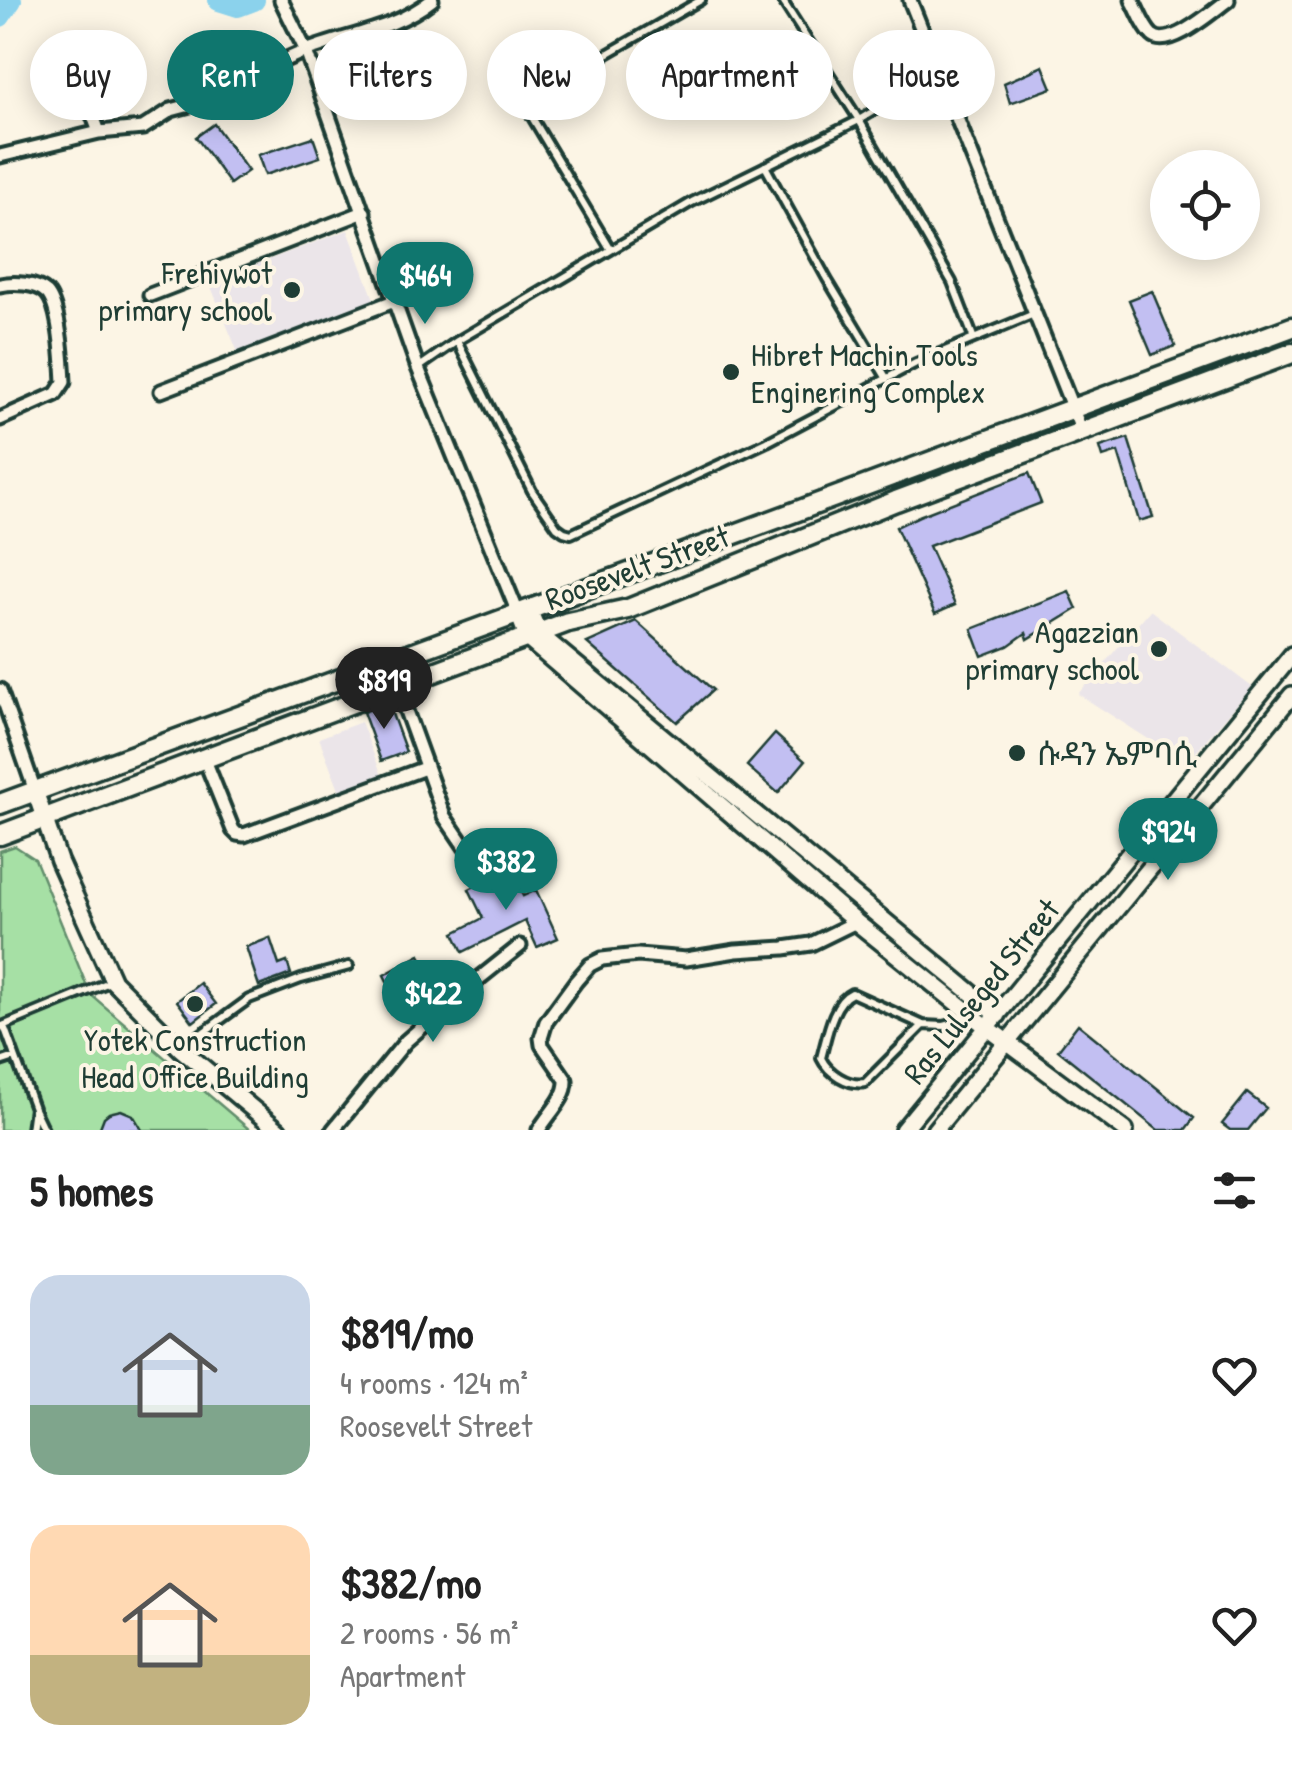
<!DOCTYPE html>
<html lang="en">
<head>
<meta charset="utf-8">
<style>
  :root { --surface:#fff; --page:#f6f6f6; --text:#222; --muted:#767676; --accent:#0f766e }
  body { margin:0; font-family:"Patrick Hand","Noto Sans Ethiopic",sans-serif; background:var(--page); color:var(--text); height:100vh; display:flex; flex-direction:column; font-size:38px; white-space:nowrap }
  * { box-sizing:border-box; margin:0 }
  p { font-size:32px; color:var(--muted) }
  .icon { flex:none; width:55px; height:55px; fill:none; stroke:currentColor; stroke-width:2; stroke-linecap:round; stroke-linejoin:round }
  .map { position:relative; height:1130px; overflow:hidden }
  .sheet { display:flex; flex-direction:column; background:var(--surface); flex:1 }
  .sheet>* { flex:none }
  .hud { position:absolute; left:30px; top:30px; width:1232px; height:90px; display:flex; gap:20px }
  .controls { position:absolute; left:1150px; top:150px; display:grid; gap:20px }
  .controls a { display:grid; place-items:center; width:110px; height:110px; border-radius:50%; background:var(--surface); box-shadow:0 5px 25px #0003; font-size:50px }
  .price { position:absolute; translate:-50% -85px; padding:0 22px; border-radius:35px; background:var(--accent); color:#fff; font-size:32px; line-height:65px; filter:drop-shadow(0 2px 5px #0008) }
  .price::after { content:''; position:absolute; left:50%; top:60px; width:30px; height:22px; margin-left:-15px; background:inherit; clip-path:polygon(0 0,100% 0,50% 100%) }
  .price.on { background:#222; color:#fff }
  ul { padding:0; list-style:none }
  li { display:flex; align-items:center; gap:30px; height:250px; padding:0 30px }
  li span { display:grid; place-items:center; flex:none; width:280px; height:200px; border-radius:30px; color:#555 }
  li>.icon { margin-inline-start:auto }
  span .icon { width:120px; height:120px; fill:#fffc; stroke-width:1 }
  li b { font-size:42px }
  h2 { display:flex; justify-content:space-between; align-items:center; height:120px; padding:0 30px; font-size:42px }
  .tag { padding:0 35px; border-radius:45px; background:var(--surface); box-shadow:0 5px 25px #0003; font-size:35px; line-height:90px }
  .tag.on { background:var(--accent); color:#fff }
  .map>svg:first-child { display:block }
</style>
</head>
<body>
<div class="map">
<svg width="1292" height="1130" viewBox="0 0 1292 1130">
  <rect width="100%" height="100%" fill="#fcf5e5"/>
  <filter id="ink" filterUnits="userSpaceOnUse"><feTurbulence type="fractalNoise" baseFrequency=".01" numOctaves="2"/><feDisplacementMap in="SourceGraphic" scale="20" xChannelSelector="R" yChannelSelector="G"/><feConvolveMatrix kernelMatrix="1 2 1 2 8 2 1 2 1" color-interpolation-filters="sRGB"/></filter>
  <g filter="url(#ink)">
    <path fill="#ebe5e9" d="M348,230l26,69 -135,56 -30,-73z
      M1150,610l102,77 -66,76 -108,-69z
      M361,722l22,56 -42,16 -22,-56z"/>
    <path fill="#a6e0a5" stroke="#628e6c" stroke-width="2.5" d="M15,846l20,13 55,135 160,136h-250v-279z"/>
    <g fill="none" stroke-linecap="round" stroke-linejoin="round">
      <path stroke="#8bd2ec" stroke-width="22" d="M219,0l19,6 16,-6
        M0,16l11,-16"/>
    </g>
    <path fill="#c2bff2" stroke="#1f3d34" stroke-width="2.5" d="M1043,66l9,22 -42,15 -6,-20z
      M214,124l34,47 -18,13 -34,-47z
      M313,137l7,20 -55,18 -7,-20z
      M1152,291l23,55 -23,9 -23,-55z
      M1128,438l25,79 -14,4 -21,-69 -15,5 -3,-10z
      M1029,473l12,30 -112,43 26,59 -20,9 -39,-87 23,-11z
      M1069,591l8,18 -49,30 -2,-6 -18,13 -26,10 -10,-27z
      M636,621l77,69 -36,32 -90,-79z
      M388,703l18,49 -25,9 -18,-49z
      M775,734l30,27 -27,32 -31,-27z
      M510,869l13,27 13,-6 22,48 -21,9 -12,-26 -62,31 -9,-19 29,-15 -14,-29z
      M270,938l9,27 8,-3 4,12 -32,12 -13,-39z
      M420,955l11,20 -37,20 -10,-20z
      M200,983l16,21 -23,18 -16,-21z
      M1078,1024l116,94 -9,12h-27l-100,-80z
      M1247,1093l19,15 -18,22h-18l-8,-6z
      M121,1110l12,5 9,15h-43l5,-13 5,-4z"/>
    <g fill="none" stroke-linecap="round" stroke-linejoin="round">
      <g stroke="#1f3d34" stroke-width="14">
        <path id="lane" d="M782,0l77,120 93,162 22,57
          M765,166l62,113 60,100
          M611,250l-81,-136 3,-14 8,-8 160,-92
          M457,341l75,150 25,36 7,5 7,2 196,-92 149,-79 118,-49
          M418,368l39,-27 235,-139 167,-82 78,-48
          M923,1025l-58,58c-17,3 -37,-10 -44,-25 6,-21 11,-56 31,-65l71,32 21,1 27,-7
          M4,1026l30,82 -3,22
          M0,1027l112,-46
          M182,1048l67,-49 52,-20 48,-13
          M0,1062l15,-5
          M34,1109l10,21"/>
      </g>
      <g stroke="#1f3d34" stroke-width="19">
        <path id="street" d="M281,0l25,51 112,317 100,245
          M910,0l172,432
          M1132,0c6,10 11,27 20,35 16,16 62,-25 76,-35
          M73,46l1,19 25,67
          M0,156l99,-24 44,-4 28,-18 19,-5c38,-18 75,-37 113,-53 45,-18 90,-21 129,-52
          M0,285c13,-3 37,-2 47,8 13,14 16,69 17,89l-8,12 -56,25
          M150,295l214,-83
          M161,391l233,-90
          M397,686l47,130 21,31
          M0,690l35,101
          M205,760l28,70 4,4 7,1 181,-67
          M333,1130l73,-89 55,-48 59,-47
          M539,1130c9,-16 28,-32 27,-50l-24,-35 -1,-7 5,-16 30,-41 14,-16 12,-6 36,-4 48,4 50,-8 48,-3 27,-4 45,-22"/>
      </g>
      <g stroke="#1f3d34" stroke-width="22">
        <path id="secondary" d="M529,609l10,25 459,381
          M518,613l10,26 328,283 132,106 137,102
          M35,791l24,70 54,120 68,68 97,81
          M903,1130l389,-475
          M935,1130l357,-435"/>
      </g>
      <g stroke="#1f3d34" stroke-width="25">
        <path id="primary" d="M0,804l792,-291 500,-186
          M0,835l568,-213 60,-13 268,-108 396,-148"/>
      </g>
      <use href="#lane" stroke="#fcf5e5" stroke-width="6"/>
      <use href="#street" stroke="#fcf5e5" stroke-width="11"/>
      <use href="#secondary" stroke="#fcf5e5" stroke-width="15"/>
      <use href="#primary" stroke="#fcf5e5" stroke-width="18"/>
    </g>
  </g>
  <g fill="#1f3d34" stroke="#fcf5e5" stroke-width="4">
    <circle cx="292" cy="290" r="10"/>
    <circle cx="731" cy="372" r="10"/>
    <circle cx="1159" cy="649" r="10"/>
    <circle cx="1017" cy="753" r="10"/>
    <circle cx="195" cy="1004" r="10"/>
  </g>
  <g text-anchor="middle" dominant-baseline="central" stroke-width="8" stroke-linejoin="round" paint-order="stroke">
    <g font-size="32" fill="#1f3d34" stroke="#fcf5e5" text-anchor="end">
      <text x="272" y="272">Frehiywot<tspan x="272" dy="37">primary school</tspan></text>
      <text x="751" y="354" text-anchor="start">Hibret Machin Tools<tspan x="751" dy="37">Enginering Complex</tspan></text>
      <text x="1139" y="631">Agazzian<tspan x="1139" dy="37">primary school</tspan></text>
      <text x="1037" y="753" text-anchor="start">ሱዳን ኤምባሲ</text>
      <text x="195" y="1039" text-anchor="middle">Yotek Construction<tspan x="195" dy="37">Head Office Building</tspan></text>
    </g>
    <g font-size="32" fill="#1f3d34" stroke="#fcf5e5">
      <text transform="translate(637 567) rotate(-20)">Roosevelt Street</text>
      <text transform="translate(981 991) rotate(-51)">Ras Lulseged Street</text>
    </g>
  </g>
</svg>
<div class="controls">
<a><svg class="icon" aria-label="locate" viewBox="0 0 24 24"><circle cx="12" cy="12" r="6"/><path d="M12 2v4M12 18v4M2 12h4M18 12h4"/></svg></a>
</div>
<b class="price" style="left:425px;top:327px">$464</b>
<b class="price on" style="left:384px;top:732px">$819</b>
<b class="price" style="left:1168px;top:883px">$924</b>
<b class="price" style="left:506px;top:913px">$382</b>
<b class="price" style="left:433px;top:1045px">$422</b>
<div class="hud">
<a class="tag">Buy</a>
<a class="tag on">Rent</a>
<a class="tag">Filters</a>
<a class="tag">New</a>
<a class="tag">Apartment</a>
<a class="tag">House</a>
</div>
</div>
<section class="sheet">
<h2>5 homes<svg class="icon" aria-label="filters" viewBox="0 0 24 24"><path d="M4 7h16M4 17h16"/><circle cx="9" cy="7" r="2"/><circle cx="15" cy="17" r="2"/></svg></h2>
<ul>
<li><span style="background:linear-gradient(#c9d6e8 65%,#7fa58c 0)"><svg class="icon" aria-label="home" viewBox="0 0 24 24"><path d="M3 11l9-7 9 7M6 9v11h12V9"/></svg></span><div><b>$819/mo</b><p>4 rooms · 124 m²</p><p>Roosevelt Street</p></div><svg class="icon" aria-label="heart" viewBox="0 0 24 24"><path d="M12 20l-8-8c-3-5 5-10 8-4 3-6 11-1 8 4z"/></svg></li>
<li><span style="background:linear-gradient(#ffd9b3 65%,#c2b280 0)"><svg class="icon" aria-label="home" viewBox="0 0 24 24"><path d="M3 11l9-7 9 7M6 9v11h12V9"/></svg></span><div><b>$382/mo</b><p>2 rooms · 56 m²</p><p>Apartment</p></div><svg class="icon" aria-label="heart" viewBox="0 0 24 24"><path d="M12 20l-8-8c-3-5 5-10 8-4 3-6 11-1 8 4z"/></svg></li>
</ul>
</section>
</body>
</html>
